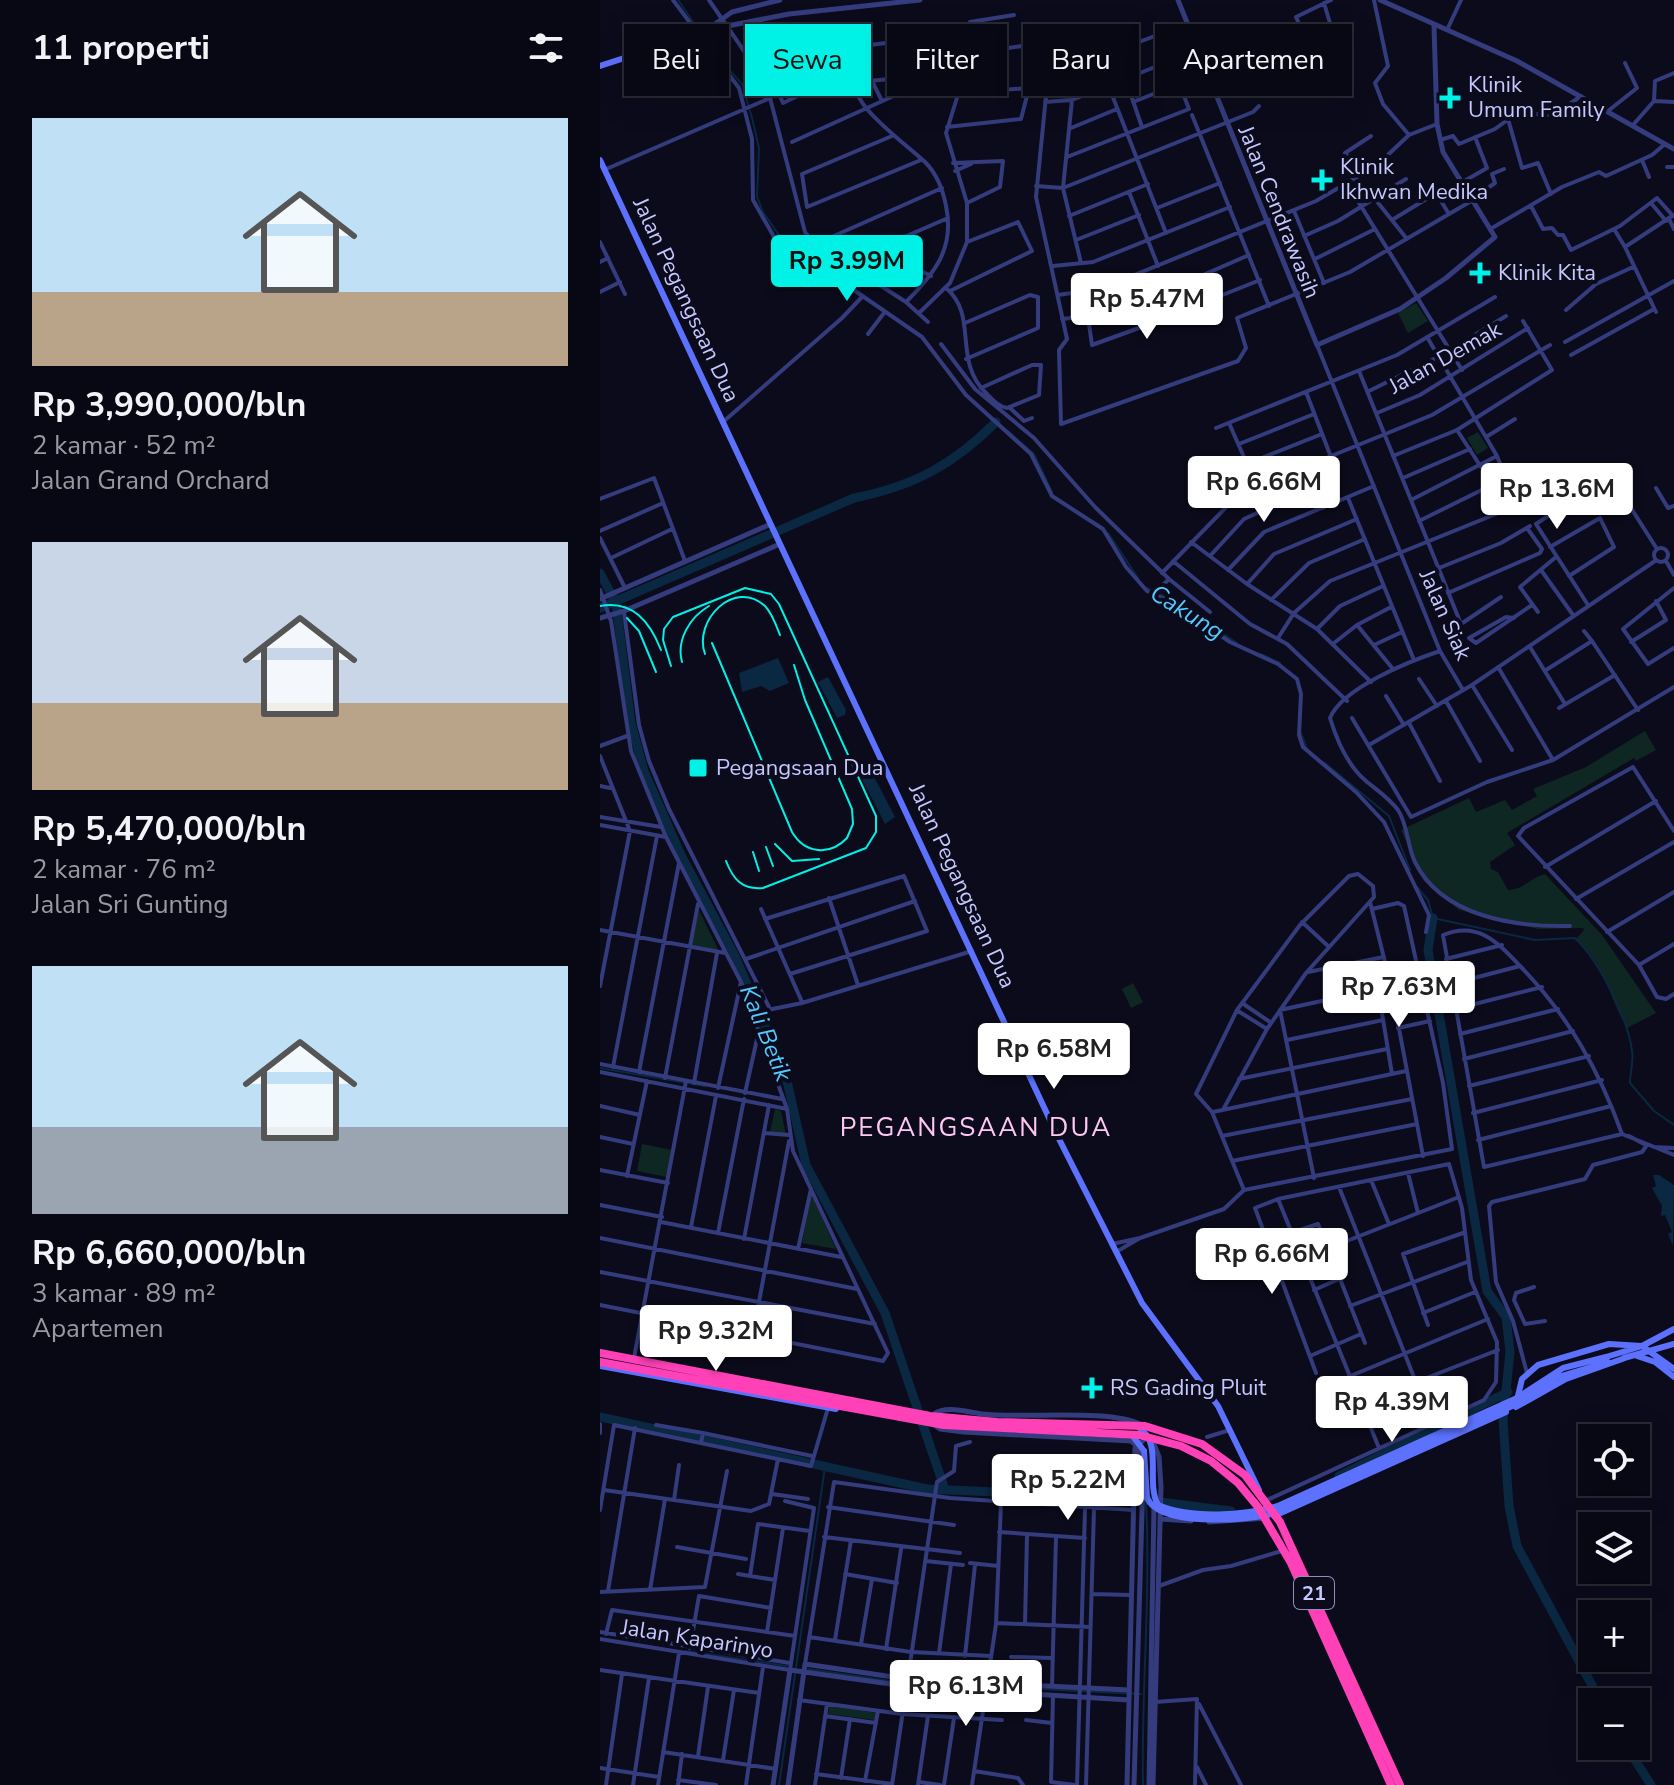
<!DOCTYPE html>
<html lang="id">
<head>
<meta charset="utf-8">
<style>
  :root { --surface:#080815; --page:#11111e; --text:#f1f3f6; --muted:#989aa0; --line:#292934; --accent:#00f1e6 }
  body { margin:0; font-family:"Nunito Sans",sans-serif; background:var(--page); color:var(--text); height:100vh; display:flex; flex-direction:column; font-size:30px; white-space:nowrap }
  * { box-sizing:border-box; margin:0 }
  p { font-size:26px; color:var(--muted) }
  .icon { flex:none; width:44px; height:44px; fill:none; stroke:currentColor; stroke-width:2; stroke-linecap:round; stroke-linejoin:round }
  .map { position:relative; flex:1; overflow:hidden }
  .side { display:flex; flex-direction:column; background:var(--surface); width:600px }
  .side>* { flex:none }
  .guide { position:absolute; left:24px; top:24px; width:760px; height:72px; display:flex; gap:16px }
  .controls { position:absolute; left:978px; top:1424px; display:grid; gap:16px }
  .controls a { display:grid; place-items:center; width:72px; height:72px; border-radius:0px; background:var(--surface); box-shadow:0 8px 32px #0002,0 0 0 2px var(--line); font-size:40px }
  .price { position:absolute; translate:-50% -68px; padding:0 18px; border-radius:8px; background:#fff; color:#222; font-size:26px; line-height:52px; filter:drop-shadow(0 2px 4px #0008) }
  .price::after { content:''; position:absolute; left:50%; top:48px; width:24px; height:18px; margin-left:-12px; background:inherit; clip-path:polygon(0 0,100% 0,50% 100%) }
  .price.selected { background:var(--accent); color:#111 }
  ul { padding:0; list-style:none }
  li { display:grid; align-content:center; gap:16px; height:424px; padding:0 32px }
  li span { display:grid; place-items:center; height:248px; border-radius:0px; color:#555 }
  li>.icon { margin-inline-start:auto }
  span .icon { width:144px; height:144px; fill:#fffc; stroke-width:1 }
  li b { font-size:34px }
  h2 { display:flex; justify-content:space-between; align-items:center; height:96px; padding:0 32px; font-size:34px }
  .tag { padding:0 28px; border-radius:0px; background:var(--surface); box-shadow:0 8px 32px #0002,0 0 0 2px var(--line); font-size:28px; line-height:72px }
  .tag.selected { background:var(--accent); color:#111 }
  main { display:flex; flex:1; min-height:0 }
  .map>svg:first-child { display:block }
</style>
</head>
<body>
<main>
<section class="side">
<h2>11 properti<svg class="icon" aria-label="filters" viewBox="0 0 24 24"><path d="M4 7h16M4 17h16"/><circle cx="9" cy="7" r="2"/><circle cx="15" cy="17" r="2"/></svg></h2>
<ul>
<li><span style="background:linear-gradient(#bfe0f5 70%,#b9a48a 0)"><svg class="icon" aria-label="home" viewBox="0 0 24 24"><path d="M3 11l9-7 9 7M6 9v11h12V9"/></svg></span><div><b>Rp 3,990,000/bln</b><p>2 kamar · 52 m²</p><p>Jalan Grand Orchard</p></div></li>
<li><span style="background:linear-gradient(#c9d6e8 65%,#b9a48a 0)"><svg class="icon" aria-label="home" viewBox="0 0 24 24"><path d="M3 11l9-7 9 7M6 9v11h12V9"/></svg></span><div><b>Rp 5,470,000/bln</b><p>2 kamar · 76 m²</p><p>Jalan Sri Gunting</p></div></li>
<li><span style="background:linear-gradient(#bfe0f5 65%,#9aa5b1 0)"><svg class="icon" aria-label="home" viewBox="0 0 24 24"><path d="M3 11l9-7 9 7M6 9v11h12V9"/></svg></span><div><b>Rp 6,660,000/bln</b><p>3 kamar · 89 m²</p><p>Apartemen</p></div></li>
</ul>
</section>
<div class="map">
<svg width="1074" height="1785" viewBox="0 0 1074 1785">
  <rect width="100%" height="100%" fill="#0b0b1c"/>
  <path fill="#0e2722" d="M816,303l12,18 -20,12 -10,-20z
    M878,432l10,16 -11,7 -10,-17z
    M1045,731l11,19 -20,11 -2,-3 -127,75 8,12 -25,17 1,7 7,3 10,18c17,-1 22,-12 37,-16l57,61 54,78 -29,15c-18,-29 -23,-69 -52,-88l9,-10 -1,-2 -45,1 -79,-19 -35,-29 -23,-51 68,-32 7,14 29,-12 7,10 25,-14 -4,-7 53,-22z
    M99,910l20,41 -28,-5z
    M533,983l10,19 -12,6 -9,-19z
    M175,1109l6,2 5,24 -16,-3z
    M42,1144l30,6 -5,27 -30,-6z
    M211,1193l25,56 -34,-6z
    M230,1705l46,8 -1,7 -47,-6z"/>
  <path fill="#0a2841" d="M178,658l11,25 -19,8 -9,-5 -19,6 -3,-19z
    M228,677l18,33 -1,5 -8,3 -19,-36z
    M270,769l25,48 -10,7 -24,-47z
    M1053,1175h6l15,10 -1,61 -5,-12 4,-2 -7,-17 -4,1 1,-10 -10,-18 4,-2z"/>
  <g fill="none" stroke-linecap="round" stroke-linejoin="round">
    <path stroke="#0a2841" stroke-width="2" d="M78,0l33,48
      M117,56l25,28 10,34 7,30 -2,49 6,15 31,45 47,24
      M408,431l26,23 18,38
      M508,533l30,45
      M547,588l31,15 59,40
      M661,654l19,9
      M701,733l6,16
      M725,763l64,53 21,54
      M817,887l11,13 5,18 102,22 40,-2c24,23 53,80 57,113 2,9 -2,22 -2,32l24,28 20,14
      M0,1068l105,18
      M86,1651l101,15
      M208,1669l90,13 243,12
      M179,1785l46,-318
      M543,1785c-2,-94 8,-188 3,-282"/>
    <path stroke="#0a2841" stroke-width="9" d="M0,573l16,30 15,120 13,48 37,84 53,99 51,118 21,93 79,148 60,177
      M0,608l254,-110c60,-12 99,-33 142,-76
      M833,918l-5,32 59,341 19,26 4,35 -7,68 6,86 8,40 84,156
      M0,1417l327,72 202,9 102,13
      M739,1476l169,-84
      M1026,1746l25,39"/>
    <path stroke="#343c7d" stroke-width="4" d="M73,0l66,88 13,51 1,61 29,51 25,20 41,15 74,51 44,58 65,59 21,42 51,33 23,38 21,24 28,13 55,38 48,22 19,15 4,15 -2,41 4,12 53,45 28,30 45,93 -3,17
      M109,0l46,67 15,31 35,134 9,11 92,59 22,20
      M774,0l14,66 -13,17 8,21 26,31
      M724,3l14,47
      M587,24l-139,52 -12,121 31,142 -8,11 2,74 177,-63 8,-13 -9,-30 113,-46 123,-72
      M847,30l14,-30
      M147,51l-1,-19 8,-10
      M369,54l66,-10
      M714,57l-18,-40 35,-17
      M498,59l68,174
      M525,78l17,49
      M270,81l57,-6
      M180,90h30l38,-7
      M210,90l-27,13 -19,-45 68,-8c14,17 20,40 34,58 18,21 39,36 59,54 12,12 18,28 21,44 9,42 -11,67 -40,96
      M472,100l-9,88 18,75
      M1054,101l1,-20 19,-8
      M1054,101l20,1
      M445,102l27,-2 98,-39
      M533,102l46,-18
      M1008,111l29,-23 -12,-25
      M592,115l77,191
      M908,119l14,49 16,-5 13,31
      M1033,125l21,-24
      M347,127l74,-8 8,-31 -71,5
      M471,128l46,-19
      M292,136l-90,38 5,33 114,-47
      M840,140l13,-4 6,8 36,-15 22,-16 37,2 27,-19
      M192,142l128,-58 7,-9 5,-38 -77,10 27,54
      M467,157l122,-48 -29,-75
      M1042,160l7,17
      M353,163l50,-2 -3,26 -33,16
      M1067,167h7
      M4,170l166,-72
      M355,171l16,-7
      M763,175l-18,-22 26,-17
      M861,183l26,-15 -12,-31
      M748,185l114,185
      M436,186l27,2 190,-76 6,-6
      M342,188l-115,51 29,19 92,-40
      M529,192l29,74
      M775,199l32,40
      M872,199l23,-16 -3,-9 12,-5
      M1051,203l15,18
      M931,206l12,23 9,-1 6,7h5l8,15 49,-24 37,-28 16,18
      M557,208l63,-25
      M694,211l30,72
      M469,216l79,-32
      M1069,219l5,10
      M792,220l44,-27 13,21
      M892,228l70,-41 37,-15 7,4 46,-21 13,-11
      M1014,229l11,18
      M704,236l34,-15 68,-42
      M476,240l63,-25
      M0,242l25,52
      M715,259l60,-30
      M0,262l8,-4
      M453,266l40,-4 137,-55
      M296,281l25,-10 10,5
      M346,288c33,28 6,72 40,105 7,7 12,13 21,15l32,-13 2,-30h-9l-51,23
      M350,291l82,-40 -14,-29 -51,20
      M0,292l20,-10
      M458,295l42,-6 216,-88 60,-35 33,-31 28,-11
      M610,300c-11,0 -23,-6 -23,-18l62,-27
      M966,310l30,-26 37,-17
      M1056,312l-31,-65 47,-31
      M319,313l31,-30 17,-41v-39l-21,-70 20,-64 4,-47 44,-7
      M617,315l-7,-15 50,-20
      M462,319l44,-5 44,-17 11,23 -69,25 -4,-28
      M365,323l65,-28 8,2v31l-72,31
      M268,334l16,-21
      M965,342l109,-61
      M341,344l34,45 59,49 61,69 74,72 41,33
      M717,345l123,306 23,39
      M850,350l56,-34
      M971,355l83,-46
      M759,371l102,253 40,-27
      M769,391l69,-34
      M706,392l25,65
      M409,407l15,14 8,-3
      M777,413l43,-18 108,-67
      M123,422l119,-104 19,-20
      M629,423l18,41
      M616,428l181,-73 98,-58
      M857,430l24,37
      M886,437l29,-18
      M639,444l75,-30
      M793,456l64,-26 95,-60 -29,-49
      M706,466l17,42
      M803,478l67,-29
      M1056,488l12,20 6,-2
      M640,491l-9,-21 91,-36
      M748,498l66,162
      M0,499l54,-21 31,83
      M811,500l86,-44
      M819,521l87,-43 -9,-22 -70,-119
      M0,531l63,-28
      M0,538l25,50
      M591,542l56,42 70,45 54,53
      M950,547l50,-29 14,29 -45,29
      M1054 555a7 7 0 1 1 14 0a7 7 0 1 1-14 0Z
      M610,556l34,-37 70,-32
      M11,558l61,-29
      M573,561l77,63 37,20 60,57
      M1066,561l8,14
      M839,568l62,-25 29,-17
      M628,570l36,-38 110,-46
      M941,570l32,45
      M562,573l78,-80 192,-78 118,-70
      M648,583l26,-29 83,-35
      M1074,588l-51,41 25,35 26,-16
      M0,590l11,31 20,130 35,86 75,145 46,127 6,42 95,202 -5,8 -283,-56
      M558,590l11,-11
      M848,593l92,-40 2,-4 -15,-21
      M671,600l38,-37 56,-24
      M988,605l-52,-81 74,-49 47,74
      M24,612l15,113 10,36 20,48 100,198
      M938,612l-18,-25 36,-30
      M914,618l-8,-1 -37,21 7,5 56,-38
      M757,625l36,44
      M717,629l23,-23 43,-20
      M984,631l8,10
      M678,638l16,-25 36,-32 166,-67 13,-6v-4
      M1031,642l35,-22 -10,-19
      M734,643l23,-18 34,-18
      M774,645l28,-13
      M930,647l35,57
      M840,651c-30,10 -98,37 -110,67 7,23 18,48 36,63 12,10 23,17 32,29 10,15 9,36 17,52 27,55 100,65 155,64
      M898,667l55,93
      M946,670l46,-29 46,69
      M819,679l18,27
      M872,685l40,65
      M786,696l18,29
      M846,701l34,60
      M959,708l56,-33
      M752,718l59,99 76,-35 66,-22 121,-73
      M809,723l31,58
      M769,745l103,-60 183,-124
      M0,746l27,-10
      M0,756l30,75 -30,155
      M0,786l10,2
      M0,817l61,10
      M0,825l66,12
      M1074,831l-41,-64 -109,61 -6,8 121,129 18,32 9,2 8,-5
      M945,867l111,-66
      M229,898l29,87
      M976,899l98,-57
      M770,902l21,84 32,170
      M161,909l41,93
      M165,919l139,-43 23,55 -137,43
      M702,922l26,24
      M0,930l125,23
      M1007,932l67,-40
      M146,959l169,-58
      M846,959l56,-14
      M1039,965l35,-21
      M708,972l76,-15
      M851,984l69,-18
      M778,989l14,85
      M642,1003l28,19
      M855,1009l87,-22
      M638,1011l29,18
      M153,1013l49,-10 170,-52
      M798,1028l32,-7
      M860,1034l98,-25
      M687,1040l96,-20
      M864,1059l109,-28
      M0,1064l182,35
      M13,1067l44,-231
      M0,1072l187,37
      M39,1072l40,-209
      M65,1078l33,-174
      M639,1079l148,-30
      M94,1083l23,-130
      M869,1086l120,-30
      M118,1088l23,-106
      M145,1093l14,-63
      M0,1106l40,9
      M624,1108l43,-79 39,-56 68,-76 -1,-11 -15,-12 -9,2 -49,49 -63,85 -41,84 16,18 32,78
      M613,1112l193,-41
      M873,1113l129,-33
      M164,1133l25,2
      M1022,1134c-23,-64 -53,-117 -101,-167 -22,-23 -42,-47 -78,-32l41,232 138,-33 52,21
      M622,1136l190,-37
      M1029,1136l15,8
      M0,1137l33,7
      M878,1140l133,-34
      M1054,1147l20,1
      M632,1161l185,-37
      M0,1170l68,13
      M808,1173l10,40
      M27,1176l20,-95
      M714,1178l-34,-168 111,-24
      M771,1180l18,44
      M739,1187l93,236
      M644,1190l208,-41 -9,-66 -39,-177 -6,-3 -26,6
      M678,1199l101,249
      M0,1205l62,12
      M61,1222l180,35
      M91,1227l25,-131
      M118,1233l26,-134
      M691,1233l27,-9 10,24
      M0,1238l257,51
      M144,1239l25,-134
      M512,1244l28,-6
      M198,1249l13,-60
      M516,1252l24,-14 84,-29 20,-19
      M735,1266l30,77
      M0,1272l275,52
      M665,1273l194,-76
      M934,1287l-18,6 -2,7 11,24 20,-3
      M714,1290l25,-11
      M750,1306l117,-44
      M823,1313l52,-21
      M828,1325l-25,-71 60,-21
      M150,1350l39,-209
      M710,1356l51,-22
      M34,1358l52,-277
      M927,1373l-14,-52 -17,-39 -7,-76 3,-4 93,-23 8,-14 49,-13 5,-7
      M748,1377l140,-58
      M568,1398l34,-16
      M760,1404l138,-54
      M0,1424v9
      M56,1425l47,8
      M607,1437l23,-7
      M101,1443l2,-10 109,23
      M4,1490l147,21 18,-7 9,-45
      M172,1494l36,5
      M74,1500l5,-35
      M665,1501l219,-101 12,-18 1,-40 -26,-62 -9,-72 -13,-44 -171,35 -23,9 61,165
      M228,1507l126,18
      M0,1510l14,-85 197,41 17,-58
      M399,1532l86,6
      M224,1537l136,16
      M77,1547l69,12
      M326,1561l37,4
      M370,1563l28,3
      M138,1574l37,6
      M245,1574l52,9
      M150,1576l8,-52 52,7
      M559,1586l44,-16 28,-4 54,-16
      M50,1590l15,-91
      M8,1591l27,-163
      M0,1592l105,-5 22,-116
      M492,1594l39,1
      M396,1623l94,4
      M425,1624l2,-89
      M0,1632l190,31
      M167,1632l16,-104
      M6,1634l6,-24 183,26
      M209,1637l102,15 80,4
      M0,1639l190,31 24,-162 -29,-7
      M235,1640l16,-100
      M261,1644l11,-65
      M90,1648l9,-52 72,12
      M286,1649l15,-100
      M339,1653l12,-89
      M365,1656l10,-91
      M411,1657l41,1
      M205,1664l29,-182 116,16 183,12
      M0,1670l159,23
      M452,1686l4,-149
      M453,1695l-2,87 24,3
      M199,1700l103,14 100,6
      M555,1702l42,-3 -2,86
      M599,1704l42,81
      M225,1716l51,7
      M426,1720l26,3
      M63,1752l113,17
      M98,1756l10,-69
      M123,1760l11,-70
      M597,1767l9,18
      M0,1768l59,9
      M374,1771l44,7 5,7
      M216,1774l76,10
      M241,1778l9,-59
      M78,1780l38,5
      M265,1781l13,-70
      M319,1782l21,3
      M6,1785l16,-111
      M33,1785l16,-107
      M58,1785l21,-132
      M78,1785l4,-31
      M146,1785l17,-118
      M215,1785l12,-81
      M292,1785l45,-303 17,-11 2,-25 14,-4
      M318,1785l10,-69
      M344,1785l10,-67
      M372,1785l24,-161 5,-121
      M477,1785l8,-276
      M486,1785l8,-276"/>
    <path stroke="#343c7d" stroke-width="5" d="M578,0l139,345 83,-36 46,-31 49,-41 -52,-85 -6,-28 -3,-98
      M780,0l137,61 157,88
      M108,29l24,-17 48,-12
      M107,30l82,-16 131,-14
      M0,599l171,-75
      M0,618l24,-7 156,-67
      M334,1414c12,-9 33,-2 48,0 41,5 127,-6 160,11
      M333,1424l7,5 24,3 167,9 5,4 6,18
      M552,1439l7,18 2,30 -8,298
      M560,1519l31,2
      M609,1522l58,-4
      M173,1785l17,-115 115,16 224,14
      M188,1785l17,-121 102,15 222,11
      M527,1785l8,-337 12,-11
      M534,1785l9,-308
      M549,1785l5,-279"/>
    <path stroke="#5d71ff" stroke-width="6" d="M0,66l89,-29
      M0,160l457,975 85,168 76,103 41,84
      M1037,1356l18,6 19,15
      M1006,1357l36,-11 32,-17
      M1024,1358l50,-14
      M0,1366l236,43
      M917,1400l5,-21 16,-14 71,-21 33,2 32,23
      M916,1407l50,-28 59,-21
      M544,1451l3,47
      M674,1516l232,-104"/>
    <path stroke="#00f1e6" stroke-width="2" d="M0,606c33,-6 50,16 61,44
      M27,618l12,13 17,41
      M112,643l80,189c13,22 38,24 55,6l6,-14 -1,-15 -47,-109 -11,-35
      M105,654c-12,-33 29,-76 60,-48 7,7 11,19 15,29
      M82,662c-6,-22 8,-45 27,-56
      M71,666l-8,-26 1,-11 9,-12 72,-29 26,6 8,10 97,212v16l-10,16 -103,40c-21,2 -30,-9 -37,-27
      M175,844l17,17 27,-2
      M166,847l7,19
      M153,852l6,19"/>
    <path stroke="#5d71ff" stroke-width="6" d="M89,37l16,-6
      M538,1427c26,16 7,54 20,78 31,14 90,11 122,0l237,-107 46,-30 43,-11
      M532,1435l12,16
      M547,1498c13,29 94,22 121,17l251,-112 39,-26 50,-15"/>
    <path stroke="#ff41b8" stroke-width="8" d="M0,1353l330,63 67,6 148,4 57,18 43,31 35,47 120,263
      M0,1362l344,63 195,10 42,11 30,15 27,22 20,24 33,56 100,222"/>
  </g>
  <g fill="#00f1e6" stroke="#0b0b1c" stroke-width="3">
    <path d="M846 86h8v8h8v8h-8v8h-8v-8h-8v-8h8z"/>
    <path d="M718 168h8v8h8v8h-8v8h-8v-8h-8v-8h8z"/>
    <path d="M876 261h8v8h8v8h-8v8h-8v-8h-8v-8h8z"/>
    <rect x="88" y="758" width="20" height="20" rx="4"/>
    <path d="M488 1376h8v8h8v8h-8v8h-8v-8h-8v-8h8z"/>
  </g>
  <g text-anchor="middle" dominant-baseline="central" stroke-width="8" stroke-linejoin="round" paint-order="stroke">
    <rect fill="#0b0b1c" stroke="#8e8fbb" stroke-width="2" x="694" y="1577" width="40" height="32" rx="6"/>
    <g font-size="20" font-weight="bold" fill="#c6c8ff">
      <text x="714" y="1593">21</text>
    </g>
    <g font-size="22" fill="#c6c8ff" stroke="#0b0b1c" text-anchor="start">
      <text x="868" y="85">Klinik<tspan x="868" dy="25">Umum Family</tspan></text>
      <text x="740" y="167">Klinik<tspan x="740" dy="25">Ikhwan Medika</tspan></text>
      <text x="898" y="273">Klinik Kita</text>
      <text x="116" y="768">Pegangsaan Dua</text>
      <text x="510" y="1388">RS Gading Pluit</text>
    </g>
    <g font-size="22" fill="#c6c8ff" stroke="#0b0b1c">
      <text transform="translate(679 212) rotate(68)">Jalan Cendrawasih</text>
      <text transform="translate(86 300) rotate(65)">Jalan Pegangsaan Dua</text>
      <text transform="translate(845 358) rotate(-29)">Jalan Demak</text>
      <text transform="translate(845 615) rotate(66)">Jalan Siak</text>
      <text transform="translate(362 886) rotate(65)">Jalan Pegangsaan Dua</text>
      <text transform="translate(97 1639) rotate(9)">Jalan Kaparinyo</text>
    </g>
    <g font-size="24" font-style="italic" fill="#54c9ff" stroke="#0b0b1c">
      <text transform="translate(587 612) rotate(32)">Cakung</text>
      <text transform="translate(166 1033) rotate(68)">Kali Betik</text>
    </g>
    <g font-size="26" letter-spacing="2" fill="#ffc8f3" stroke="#0b0b1c">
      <text x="376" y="1127">PEGANGSAAN DUA</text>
    </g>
  </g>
</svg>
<div class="controls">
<a><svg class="icon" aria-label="locate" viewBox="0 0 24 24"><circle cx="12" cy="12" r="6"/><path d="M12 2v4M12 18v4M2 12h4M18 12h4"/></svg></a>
<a><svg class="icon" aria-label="layers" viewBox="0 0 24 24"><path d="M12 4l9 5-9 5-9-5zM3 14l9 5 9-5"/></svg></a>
<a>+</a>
<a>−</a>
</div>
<b class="price selected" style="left:247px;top:303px">Rp 3.99M</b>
<b class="price" style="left:547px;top:341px">Rp 5.47M</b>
<b class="price" style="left:664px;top:524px">Rp 6.66M</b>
<b class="price" style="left:957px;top:531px">Rp 13.6M</b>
<b class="price" style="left:799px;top:1029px">Rp 7.63M</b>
<b class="price" style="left:454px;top:1091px">Rp 6.58M</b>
<b class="price" style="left:672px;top:1296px">Rp 6.66M</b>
<b class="price" style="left:116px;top:1373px">Rp 9.32M</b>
<b class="price" style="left:792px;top:1444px">Rp 4.39M</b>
<b class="price" style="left:468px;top:1522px">Rp 5.22M</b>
<b class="price" style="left:366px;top:1728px">Rp 6.13M</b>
<div class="guide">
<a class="tag">Beli</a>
<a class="tag selected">Sewa</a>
<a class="tag">Filter</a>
<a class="tag">Baru</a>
<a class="tag">Apartemen</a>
</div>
</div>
</main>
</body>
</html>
